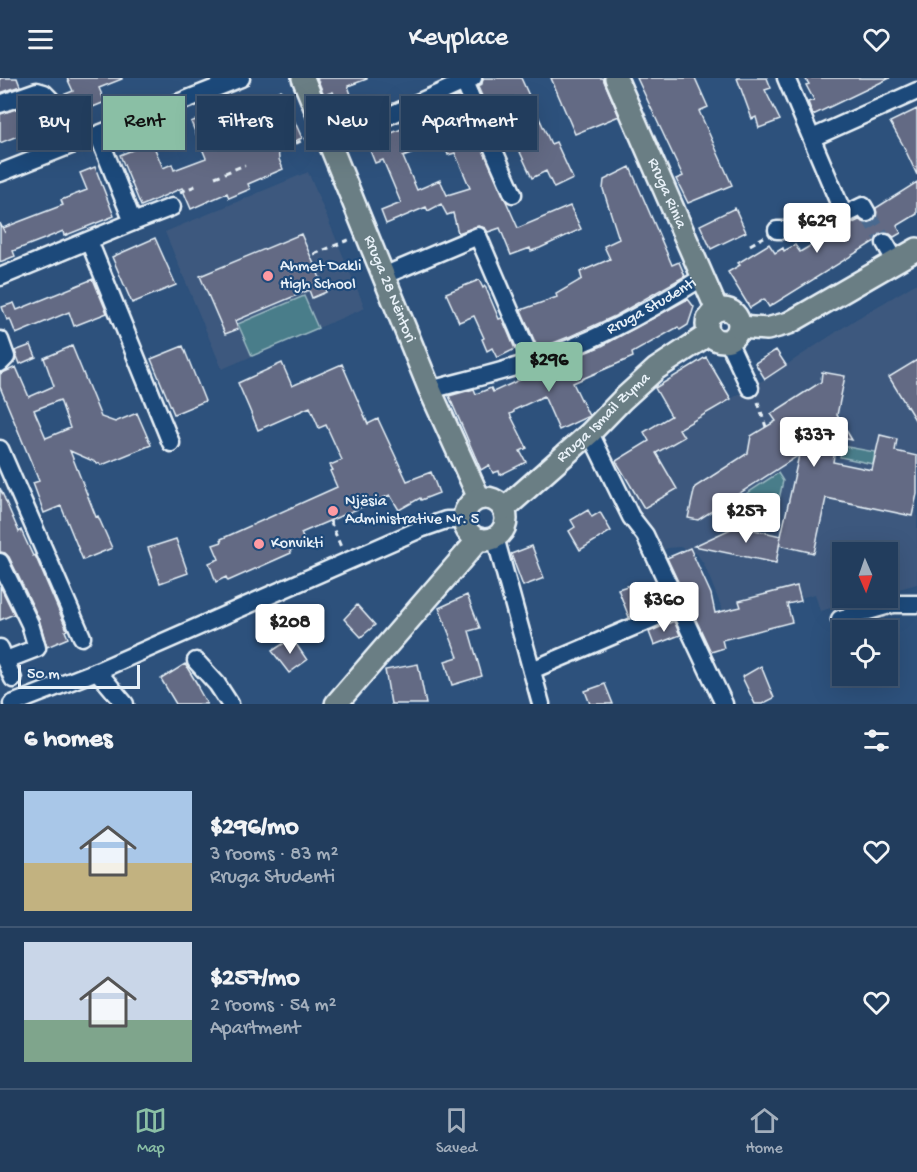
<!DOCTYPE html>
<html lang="en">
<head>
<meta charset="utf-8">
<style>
  :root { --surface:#223d5d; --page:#2a4463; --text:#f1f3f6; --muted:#a2aebc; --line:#3f5672; --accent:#8abfa5 }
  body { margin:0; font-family:"Gochi Hand",sans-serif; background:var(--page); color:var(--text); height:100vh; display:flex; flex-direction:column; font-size:22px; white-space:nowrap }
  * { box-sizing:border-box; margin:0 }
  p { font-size:20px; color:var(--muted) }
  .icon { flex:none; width:33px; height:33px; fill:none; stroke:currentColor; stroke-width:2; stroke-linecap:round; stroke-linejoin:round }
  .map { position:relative; height:626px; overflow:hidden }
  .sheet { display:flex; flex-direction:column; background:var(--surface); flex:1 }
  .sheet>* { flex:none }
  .top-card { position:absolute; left:18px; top:18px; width:600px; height:54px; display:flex; gap:12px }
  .needle { width:39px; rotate:178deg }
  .tools { position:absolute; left:832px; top:464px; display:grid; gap:12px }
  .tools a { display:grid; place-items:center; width:66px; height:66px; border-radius:0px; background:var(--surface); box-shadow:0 6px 24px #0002,0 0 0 2px var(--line); font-size:30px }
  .scale { position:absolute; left:18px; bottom:15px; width:122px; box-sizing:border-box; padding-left:6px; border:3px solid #e8f1f8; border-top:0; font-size:16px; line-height:21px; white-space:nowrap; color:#e8f1f8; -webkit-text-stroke:4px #1f4a7a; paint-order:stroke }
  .price { position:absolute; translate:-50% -51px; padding:0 14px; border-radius:6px; background:#fff; color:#222; font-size:20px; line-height:39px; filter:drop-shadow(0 2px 3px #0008) }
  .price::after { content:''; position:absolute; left:50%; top:36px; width:18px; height:14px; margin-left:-9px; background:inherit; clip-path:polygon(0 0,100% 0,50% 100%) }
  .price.on { background:var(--accent); color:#111 }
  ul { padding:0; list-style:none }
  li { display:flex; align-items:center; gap:18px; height:150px; padding:0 24px }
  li+li { border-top:2px solid var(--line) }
  li span { display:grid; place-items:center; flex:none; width:168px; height:120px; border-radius:0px; color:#555 }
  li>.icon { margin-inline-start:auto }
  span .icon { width:72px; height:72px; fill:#fffc; stroke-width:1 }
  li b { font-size:26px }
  h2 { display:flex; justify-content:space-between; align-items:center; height:72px; padding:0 24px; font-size:26px }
  .tag { padding:0 21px; border-radius:0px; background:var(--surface); box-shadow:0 6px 24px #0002,0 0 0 2px var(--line); font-size:21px; line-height:54px }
  .tag.on { background:var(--accent); color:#111 }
  header { display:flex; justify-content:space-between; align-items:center; height:78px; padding:0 24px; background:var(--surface); font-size:27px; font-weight:600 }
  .tabs { display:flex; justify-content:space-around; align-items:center; height:84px; border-top:2px solid var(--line); background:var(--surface); font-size:16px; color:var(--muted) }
  .tabs a { display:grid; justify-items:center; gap:3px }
  .tabs .on { color:var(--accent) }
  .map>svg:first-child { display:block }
</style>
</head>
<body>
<header><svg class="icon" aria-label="menu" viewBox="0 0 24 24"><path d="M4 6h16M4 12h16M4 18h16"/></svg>Keyplace<svg class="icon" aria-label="heart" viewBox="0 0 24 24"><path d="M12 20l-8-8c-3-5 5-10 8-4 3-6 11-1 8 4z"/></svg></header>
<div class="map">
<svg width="917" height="626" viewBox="0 0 917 626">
  <rect width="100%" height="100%" fill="#2d517c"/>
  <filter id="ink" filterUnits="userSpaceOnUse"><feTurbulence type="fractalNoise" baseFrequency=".0167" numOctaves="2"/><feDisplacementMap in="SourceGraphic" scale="12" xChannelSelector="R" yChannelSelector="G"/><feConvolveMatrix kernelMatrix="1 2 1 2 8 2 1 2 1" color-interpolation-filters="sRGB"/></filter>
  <g filter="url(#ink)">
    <path fill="#3d597e" d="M308,94l57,136 -143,61 -57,-137z
      M917,205v301l-29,8v-40h-45v45h28l-51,14 -5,-17 -15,4 1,3 -14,3 5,18 -70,18 2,8 -16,5 -20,-50 24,-6 3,16 8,-2 -19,-47 -7,-10 -17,-7 -12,1 -14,5 -28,-65 4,-3 47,4 -21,-36 28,-16 -5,-8 86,-50 88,-58z"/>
    <path fill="#4a7d8a" stroke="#99b7c1" stroke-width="1.5" d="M304,218l14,32 -66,28 -14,-32z
      M842,368l33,6 -2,12 -33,-7z
      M778,395l5,8 -8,37 -41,-6 -5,-7z"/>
    <path fill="#636b84" stroke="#e8f1f8" stroke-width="1.5" fill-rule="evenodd" d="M0,0h17l3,8 -20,7z
      M67,0h55v1l-23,9 6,14 -22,9 2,4 -12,4 -10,-24 10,-4z
      M317,0h50v1l-19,7 7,20 -14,5 -8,-19 -9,3z
      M483,0h38l30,66 5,-2 17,37 -19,9 -8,-17 -14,7 -18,-39 -11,5 -25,-57 4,-3z
      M551,0h52l16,38 -44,18z
      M637,0h58l13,29 -9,4 33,74 -44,18 -12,-24 7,-3z
      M737,0h30l4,10 -6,2 15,30 -21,8 -3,-11 -4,2z
      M805,0h85l-77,37 -5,-13 6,-2 -8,-15 3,-1z
      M281,12l21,48 -24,10 1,11 4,10 -35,15 2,5 -21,9 -2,-5 -36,16 -9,-21 -41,18 -21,-51 32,-13 11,26 9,-4 2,6 32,-12 -15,-36 41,-17 2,5z
      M459,18l59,132 52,-22 11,23 -41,19 -9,3 -1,-3 -19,7 -11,-27 -12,4 -3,-4 -6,-2 -21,7 -5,-20 -6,2 -6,-11 -13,7 -2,-4 -40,17 -5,-13 20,-8 -18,-43 -8,3 -8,-20 37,-15 -3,-6zM442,58l6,19 7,-2 15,35 -23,7 -7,-15 -23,10 -14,-33 13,-5 -2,-5z
      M34,25l9,23 -43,17v-29z
      M917,31v66l-14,-30 -13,-23z
      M95,89l19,49 -50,20 -1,-5 -19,8 -31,12 2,5 -15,6v-39l5,10 -2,-5 60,-23 -2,-5 26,-10 -7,-17z
      M630,89l42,98 7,-3 6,14 -70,40 -44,20 -33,13 -17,-39 36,-13 -1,-3 26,-15 -2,-7 30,-13 -6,-13 15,-7 -16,-50 1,-9z
      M917,104v32l-20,12 4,7 -7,4 -4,-3h-10l-5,7 -106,66 -5,-8 -14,9 -22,-36 12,-7 -2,-2 31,-19 6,9 8,-5 1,3 11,-6 5,7 30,-18 29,-14 7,3 6,-1 4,-4v-10z
      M735,130l11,24 -35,17 -11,-24z
      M301,156l25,58 -14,6 -3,-8 -74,31 3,8 -13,5 -25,-58z
      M155,160l21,47 -44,18 -20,-46z
      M93,201l14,34 -33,13 -5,-14 -53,22 -6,-15 -3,1 -5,-13 12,-4 3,7z
      M479,202l4,8 2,-2 14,33 3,-1 13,31 -18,9 -5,-10 -5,3 -5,-12 2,-1 -10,-22 -15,6 -13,-29z
      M688,221l6,8 -6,18 -8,5 -2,-3 -46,26 1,4 -60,26 16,33 -30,14 -15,-34 -30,14v2l-4,2 17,34 -7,3 6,11 -26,13 -1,-4 -6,2 -4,-8 -8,5 -32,-74 25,-7 2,5 15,-6 2,4 48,-22 61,-24z
      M31,267l5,12 -16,7 -5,-13z
      M72,268l29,71 14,5 22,-9 14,32 -49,20 -32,-14 26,66 2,-1 14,32 -29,12 -22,-54 -17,7 -11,-30 6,-2 -39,-94v-13l16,-7 13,30 25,-11 -10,-28zM60,322l10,28 -24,10 -12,-28z
      M183,268l22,55 -31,13 -23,-55z
      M776,272l10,15 -21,14 -10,-16z
      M706,279l25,42 -52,30 5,8 -28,16 21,36 -33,19 -28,-47 33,-20 -5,-9 27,-16 -16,-28z
      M917,282v63l-28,-46z
      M282,285l10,23 50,-22 26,60 10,-5 29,62 24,-9 8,21 -18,7 -1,-2 -21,12 -9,-15 -89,38 4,10 -15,7 1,3 -63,28 -2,-4 -10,5 -7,-19 10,-4 -6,-14 9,-3 -1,-3 116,-52 -7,-16 3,-1 -3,-5 12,-5 -16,-35 -7,3 -9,-21 -52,23 -10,-24 -10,-23z
      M822,294l23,4 -8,39 15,25 -15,-3 -4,25 39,8 8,-35 17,4 -2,12 22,5v38l-5,22 -86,-18 -12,55 -35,-8 20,-90 -101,65 -10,-2 7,-31 53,-34 3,-17 25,-15 -5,-7 50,-32z
      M0,410l19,44 2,-2 12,26 2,-1 32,75 -2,1 3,7 -21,9 -8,-28 -30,-62 -4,-4 -5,-1z
      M588,432l4,7 8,-5 11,19 -31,19 -11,-19 6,-4 -4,-7z
      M737,448l44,10 -5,27 -82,-17z
      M176,461l12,34 -28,10 -12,-35z
      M532,468l12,32 -21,8 -12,-32z
      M690,470l21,46 4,19 26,-6 -2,-6 58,-15 4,15 -14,3 5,18 -70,18 2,8 -13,4 -44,-94z
      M637,505l11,26 -19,8 -11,-28z
      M0,508l14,28 -14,6z
      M467,517l13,33 -11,3 13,45 -30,9 -7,-24 13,-4 -19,-49z
      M357,527l18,20 -14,12 -17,-18z
      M674,543l6,14 -26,10 -5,-13z
      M292,560l15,22 -18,13 -17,-22z
      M185,586l14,23 -1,1 9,16h-31l-15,-25z
      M418,586l8,40h-35l-6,-34z
      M761,588l13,32 -12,6h-7l-13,-27z
      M605,606l8,20h-23l-5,-13z"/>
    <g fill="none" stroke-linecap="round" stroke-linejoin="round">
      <path stroke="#49698f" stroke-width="16" stroke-dasharray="16 8" stroke-linecap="butt" d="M867,135l18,30"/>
      <g stroke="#e8f1f8" stroke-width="21">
        <g id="minor">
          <path d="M786,0l58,137"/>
          <path d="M464,4l49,112"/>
          <path d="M0,26l37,-13 7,2 6,6 23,45"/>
          <path d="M812,60l105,-47"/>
          <path d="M328,65l145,-65"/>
          <path d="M0,95l241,-95"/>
          <path d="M133,144l39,-15"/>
          <path d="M777,152h36l50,-24 4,7"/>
          <path d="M89,163l82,202"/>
          <path d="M885,165l11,19"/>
          <path d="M383,198l95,-40 54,126"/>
          <path d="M0,199l133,-55 -35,-87"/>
          <path d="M0,262l6,17 -6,6"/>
          <path d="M728,263l22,47"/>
          <path id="s1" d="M430,312c33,-9 68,-17 101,-28 57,-17 122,-53 172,-85"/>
          <path d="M590,355l41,84 14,18 79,169"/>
          <path d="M0,371l82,188"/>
          <path d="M495,459l46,167"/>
          <path d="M0,484l30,62 7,24 -31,12"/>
          <path d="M840,541l53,-15h24"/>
          <path d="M0,570l13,31"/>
          <path d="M196,583l21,23 13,20"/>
          <path d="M532,592l146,-62"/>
          <path d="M97,593l28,33"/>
          <path d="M12,626l85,-33 326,-143 23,-8h18"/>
        </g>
      </g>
      <g stroke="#e8f1f8" stroke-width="26">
        <g id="major">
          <path id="s2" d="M303,0l127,312 49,108"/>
          <path id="s3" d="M616,0l101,232"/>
          <circle cx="723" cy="247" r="16"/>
          <path d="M739,249l28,2 22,-6 128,-74"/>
          <circle cx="485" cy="441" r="21"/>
          <path id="s4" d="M504,431l86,-76 32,-33 34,-31 53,-35"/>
          <path d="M336,626l143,-165"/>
        </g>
      </g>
      <path stroke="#e8f1f8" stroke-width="3" stroke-dasharray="6 4.5" stroke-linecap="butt" d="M276,74l32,-14
        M215,99l30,-12
        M180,114l18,-7
        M750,167l14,-8
        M314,176l37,-15
        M758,324l8,25
        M330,443l11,26"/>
      <use href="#minor" stroke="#1f4a7a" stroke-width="16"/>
      <use href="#major" stroke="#6b7e84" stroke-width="21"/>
    </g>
  </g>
  <g fill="#ff9aa2" stroke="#1f4a7a" stroke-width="2">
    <circle cx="268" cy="198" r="6"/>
    <circle cx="333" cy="433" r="6"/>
    <circle cx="259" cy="466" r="6"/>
  </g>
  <g text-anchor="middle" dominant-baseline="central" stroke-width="4.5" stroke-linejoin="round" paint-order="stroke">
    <g font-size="16" fill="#e8f1f8" stroke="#1f4a7a">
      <text stroke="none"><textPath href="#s3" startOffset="126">Rruga Rinia</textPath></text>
      <text stroke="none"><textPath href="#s2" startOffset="228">Rruga 28 Nëntori</textPath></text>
      <text stroke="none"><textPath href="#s1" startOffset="238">Rruga Studenti</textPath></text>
      <text stroke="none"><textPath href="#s4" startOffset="135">Rruga Ismail Zyma</textPath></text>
    </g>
    <g font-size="16" fill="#e8f1f8" stroke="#1f4a7a" text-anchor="start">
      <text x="280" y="189">Ahmet Dakli<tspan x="280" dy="18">High School</tspan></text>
      <text x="345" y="424">Njësia<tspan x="345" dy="18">Administrative Nr. 5</tspan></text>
      <text x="271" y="466">Konvikti</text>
    </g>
  </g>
</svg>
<div class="tools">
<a><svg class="needle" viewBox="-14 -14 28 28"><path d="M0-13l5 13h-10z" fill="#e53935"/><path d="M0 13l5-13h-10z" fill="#a2aebc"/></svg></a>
<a><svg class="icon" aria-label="locate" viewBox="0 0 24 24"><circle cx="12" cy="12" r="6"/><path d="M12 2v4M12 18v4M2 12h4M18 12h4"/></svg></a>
</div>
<div class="scale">50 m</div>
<b class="price" style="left:817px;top:176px">$629</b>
<b class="price on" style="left:549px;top:315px">$296</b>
<b class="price" style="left:814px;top:390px">$337</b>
<b class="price" style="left:746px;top:466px">$257</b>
<b class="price" style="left:664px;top:555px">$360</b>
<b class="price" style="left:290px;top:577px">$208</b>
<div class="top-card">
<a class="tag">Buy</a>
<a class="tag on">Rent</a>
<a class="tag">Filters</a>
<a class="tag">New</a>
<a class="tag">Apartment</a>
</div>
</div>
<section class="sheet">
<h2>6 homes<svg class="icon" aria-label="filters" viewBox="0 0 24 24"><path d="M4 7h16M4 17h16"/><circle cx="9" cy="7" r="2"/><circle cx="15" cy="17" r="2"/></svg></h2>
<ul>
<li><span style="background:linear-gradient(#a9c7e8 60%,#c2b280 0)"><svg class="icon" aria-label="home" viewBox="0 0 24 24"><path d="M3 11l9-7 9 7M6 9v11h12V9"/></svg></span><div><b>$296/mo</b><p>3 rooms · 83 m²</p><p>Rruga Studenti</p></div><svg class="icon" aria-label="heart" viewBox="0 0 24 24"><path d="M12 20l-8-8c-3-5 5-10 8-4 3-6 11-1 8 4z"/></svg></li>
<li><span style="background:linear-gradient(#c9d6e8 65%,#7fa58c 0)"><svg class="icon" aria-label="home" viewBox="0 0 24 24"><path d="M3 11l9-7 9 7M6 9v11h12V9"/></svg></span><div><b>$257/mo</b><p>2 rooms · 54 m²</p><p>Apartment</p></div><svg class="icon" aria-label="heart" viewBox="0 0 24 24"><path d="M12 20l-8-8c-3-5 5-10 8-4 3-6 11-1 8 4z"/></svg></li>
</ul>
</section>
<nav class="tabs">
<a class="on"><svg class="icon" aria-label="map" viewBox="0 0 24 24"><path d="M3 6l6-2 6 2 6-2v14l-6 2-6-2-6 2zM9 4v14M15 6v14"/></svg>Map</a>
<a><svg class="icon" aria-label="saved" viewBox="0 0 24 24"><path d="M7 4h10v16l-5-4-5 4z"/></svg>Saved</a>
<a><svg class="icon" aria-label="home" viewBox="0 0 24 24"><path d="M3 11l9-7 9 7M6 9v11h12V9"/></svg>Home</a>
</nav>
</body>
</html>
